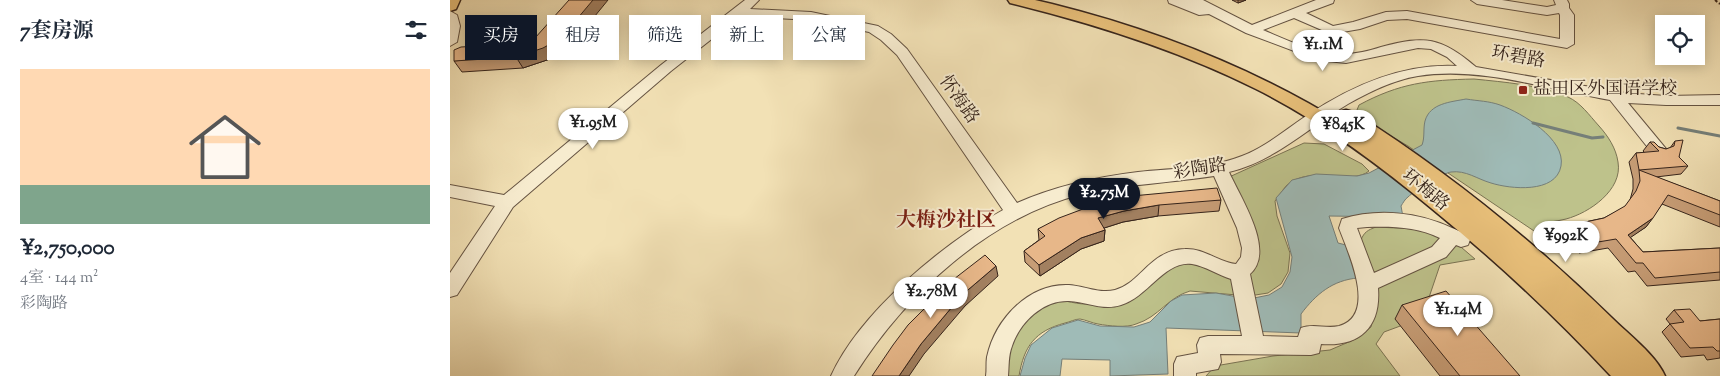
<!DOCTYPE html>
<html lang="zh">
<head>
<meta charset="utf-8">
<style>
  :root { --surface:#fff; --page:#f6f6f7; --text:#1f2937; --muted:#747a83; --line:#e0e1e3; --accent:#111827 }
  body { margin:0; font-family:"Sorts Mill Goudy","Noto Serif SC",serif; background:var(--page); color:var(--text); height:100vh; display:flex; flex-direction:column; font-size:19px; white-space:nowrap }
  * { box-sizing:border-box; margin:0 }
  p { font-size:16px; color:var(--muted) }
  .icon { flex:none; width:28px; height:28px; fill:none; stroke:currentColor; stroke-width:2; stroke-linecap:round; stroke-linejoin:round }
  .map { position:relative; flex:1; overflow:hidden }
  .side { display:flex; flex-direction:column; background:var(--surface); width:450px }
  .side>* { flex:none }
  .top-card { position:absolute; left:15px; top:15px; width:475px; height:45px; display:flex; gap:10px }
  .fabs { position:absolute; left:1205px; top:15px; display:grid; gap:10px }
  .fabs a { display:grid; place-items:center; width:50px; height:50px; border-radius:0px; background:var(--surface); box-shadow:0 2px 12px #0003; font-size:25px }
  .price { position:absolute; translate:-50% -42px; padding:0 11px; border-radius:18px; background:#fff; color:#222; font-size:16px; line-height:32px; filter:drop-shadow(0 1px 2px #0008) }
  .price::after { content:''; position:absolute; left:50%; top:30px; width:15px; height:11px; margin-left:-8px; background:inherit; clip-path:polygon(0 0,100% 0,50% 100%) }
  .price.active { background:var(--accent); color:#fff }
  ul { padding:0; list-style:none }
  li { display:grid; align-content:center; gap:10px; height:265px; padding:0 20px }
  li+li { border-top:1px solid var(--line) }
  li span { display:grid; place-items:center; height:155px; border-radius:0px; color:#555 }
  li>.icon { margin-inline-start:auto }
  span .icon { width:90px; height:90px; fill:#fffc; stroke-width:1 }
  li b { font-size:21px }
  h2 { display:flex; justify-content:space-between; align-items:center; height:60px; padding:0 20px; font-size:21px }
  .pill { padding:0 18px; border-radius:0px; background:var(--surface); box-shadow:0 2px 12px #0003; font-size:18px; line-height:45px }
  .pill.active { background:var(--accent); color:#fff }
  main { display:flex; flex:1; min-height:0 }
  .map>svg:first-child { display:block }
</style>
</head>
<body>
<main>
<section class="side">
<h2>7套房源<svg class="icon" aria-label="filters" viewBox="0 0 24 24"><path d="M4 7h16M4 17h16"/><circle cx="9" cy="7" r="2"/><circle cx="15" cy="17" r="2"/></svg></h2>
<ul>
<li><span style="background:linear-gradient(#ffd9b3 75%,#7fa58c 0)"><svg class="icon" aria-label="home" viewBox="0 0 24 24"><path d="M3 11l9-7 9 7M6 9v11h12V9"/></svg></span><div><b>¥2,750,000</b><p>4室 · 144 m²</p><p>彩陶路</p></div></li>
</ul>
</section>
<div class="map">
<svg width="1270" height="376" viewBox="0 0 1270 376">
  <rect width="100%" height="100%" fill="#f2e1b5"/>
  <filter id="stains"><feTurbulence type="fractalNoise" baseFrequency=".004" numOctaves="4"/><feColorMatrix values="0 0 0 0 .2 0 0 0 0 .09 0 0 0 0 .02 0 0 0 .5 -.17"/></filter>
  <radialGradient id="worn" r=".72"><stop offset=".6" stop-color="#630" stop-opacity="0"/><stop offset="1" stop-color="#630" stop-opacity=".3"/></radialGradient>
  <path fill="#bec28b" stroke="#7a7353" d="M1024,79c29,3 68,6 94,18 13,6 21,18 31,29 9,10 17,22 19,36 5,28 -29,51 -52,57 -8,2 -16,3 -23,4l-3,12 -132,-89 -53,-31 4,-10c41,-22 69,-25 115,-26z
    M854,143l20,1 38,20 7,7c-18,15 -57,-7 -82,14 -4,4 -8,11 -12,16l2,15 13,37 -2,19 -7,12 -13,9 -19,3 -59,-5c-22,6 -31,26 -54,33 -9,4 -27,2 -38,0 -6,-1 -12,-4 -18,-5 -5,0 -10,3 -15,4 -30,8 -41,23 -46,53h-16l1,-22 19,-36 29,-19c12,1 27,6 38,5 7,-1 15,-7 21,-10 21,-10 43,-25 66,-30 29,-7 61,35 82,-4l-3,-15 -29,-67z
    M926,227l41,2 31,7 27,23 -35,6 -18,53 -38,14 -8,12 24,32h-194l9,-10 58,-10 57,-6 28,-12 13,-11 4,-18 -14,-69c3,-8 7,-10 15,-13z"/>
  <path fill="#9fbbb7" stroke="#757f79" d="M1016,99c12,2 23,2 34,6 22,8 66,34 61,61 -5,28 -51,23 -70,17 -14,-4 -25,-13 -40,-11 -8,1 -37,19 -43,25 -3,2 -5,6 -7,9l2,11 -74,-1 9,27 12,3 8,32c-25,2 -42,16 -57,36v19l-135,-5 2,46 -58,2v-16l-48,-1 -2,17h-40l5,-18 6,-13 21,-17 26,-8 22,6 34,1 16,-5 21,-21 11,-6 34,-2 33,6 20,-4 13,-8 8,-15 2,-15 -16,-59 16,-18 24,-6 41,2 12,-3 53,-28c3,-8 1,-16 3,-24 5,-18 26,-19 41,-22z"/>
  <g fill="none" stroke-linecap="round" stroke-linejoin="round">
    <path stroke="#757f79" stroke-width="3" d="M1083,123l59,15 11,-1
      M1228,128l42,8"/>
    <g stroke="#655342" stroke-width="2">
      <path id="minor" d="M295,0h14l-9,9 61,3 67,14 13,8 16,15 110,154c38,-17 80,-26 121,-31 35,-4 71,-3 104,-16 24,-9 43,-26 64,-40 45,-30 96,-53 151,-50l-10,-9 -16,-8 -13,-1 -72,15 -28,-3 -72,-27 -37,-19 -10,1 -30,-12 -1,-3h35l49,25 64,-25h18l-1,3 -27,10 27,13 20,-4 33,-10 21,-1 153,28v-24l-1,-2 -12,2 -70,-11 -6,-4h31l45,7 9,-2 -2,-5h13l2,4v4l5,7v29l-7,4 -160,-29 -20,1 -27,9 -29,5 -37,-16 -31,12c26,11 52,24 81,24 12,0 25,-3 37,-7 44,-12 60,-10 95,20l149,26 41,3 54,-1v10h-54l-38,-2 39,47 -2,4 -6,2 -6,-2 -43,-54c-62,-10 -128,-34 -192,-24 -25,4 -49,16 -70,28 -40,24 -73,57 -119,68 12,27 47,79 21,102l13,62 35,1 3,-9c12,-5 25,1 38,-2 39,-11 9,-74 0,-98l3,-9c35,-11 77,-7 110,9 7,3 14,5 18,12l-2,5 -7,2 -5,-2 -10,12 -68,31c3,39 -18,59 -57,56l-2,9 -8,2 -91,-1 1,8 -3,7 -22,4v3h-22v-12l3,-7 21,-4 -1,-8 3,-7 8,-2h34l-11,-57c-13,-4 -26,-13 -39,-15 -27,-4 -44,33 -71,41 -18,6 -34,-3 -52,-4 -26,-1 -49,21 -57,45 -4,10 -3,20 -4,30h-22c1,-6 0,-13 1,-19 8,-38 42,-74 82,-72 15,1 31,9 46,5 26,-7 35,-40 70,-41 19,-1 33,13 51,15l5,-7 1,-9 -5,-20 -23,-52c-44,7 -88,8 -131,18 -95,23 -178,101 -229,182h-23c29,-64 112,-132 172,-166l-106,-155 -16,-15 -12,-8 -58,-12 -70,-4 -70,55 -158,136 -56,88 -7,2v-24l45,-67 -45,-9v-12l54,10 157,-130zM917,227c25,-1 51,0 73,11l-8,9 -58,26 -17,-45z
        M0,11l7,4 3,11 -3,16 -7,4z"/>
    </g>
    <g stroke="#36241b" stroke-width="3">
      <path id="major" d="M0,0h10l-4,9 -6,2z
        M558,0h27l17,4c104,26 204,65 295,122l-11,-10 3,-4 7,-2 7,2c94,59 179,128 259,206 16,16 44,37 53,58h-54c-56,-60 -116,-116 -180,-168 -54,-45 -111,-87 -175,-119 -78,-39 -161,-65 -246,-86z"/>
    </g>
    <path stroke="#36241b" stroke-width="2" stroke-dasharray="3 2" stroke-linecap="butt" d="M1265,0l5,4"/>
    <use href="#minor" fill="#f7eccf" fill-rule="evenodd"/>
    <use href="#major" fill="#e9c07a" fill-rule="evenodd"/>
  </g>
  <path fill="#c79d76" stroke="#36241b" d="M782,0h14l-8,3z
    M118,49l-18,10 -27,9 -61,4 -8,-11z
    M1225,141l4,16 9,9 -7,8 -25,3 64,24v26l-58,-23 -16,23 -16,10 13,15 77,-4v32l-73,6 -12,-15 -7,1 -20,-24 -29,5 -14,-19 6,-9 33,-7 21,-11 5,-7 3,-11v-10l-4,-17 7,-9h9l-2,-2 7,-9 9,5 7,2 4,-1z
    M682,196l89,4 -2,11 -61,5 -35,6 -19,6 1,2 -1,11 -23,8 -41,27 -15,-14 -1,-11 15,-11 -1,-11z
    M952,305l118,71h-80l-45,-57z
    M1224,310l26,11 20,-2v39l-13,2 -3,-5 -23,2 -19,-25 8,-8 -4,-5z"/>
  <path fill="#a28060" stroke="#36241b" d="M143,0h15l-40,49 -18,10 -27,9 -7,-11z
    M788,0h8l-8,3z
    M709,205l-1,11 -35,6 -25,8v-12l26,-7z
    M1203,218l-7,9 -25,17 7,-9z
    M655,230l-1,11 -23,8 -41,27 -1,-11 42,-27z
    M546,266l2,10 -33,30 -41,48 -15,22h-10l22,-32 41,-49z"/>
  <path fill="#e7b789" stroke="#36241b" d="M119,0h24l-32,38 -18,10 -27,9 -62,4v-11l7,-3 54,-3 20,-6z
    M1233,140l-4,17 9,9 -49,4 -3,-17 23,-2 -9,-9h4l5,5 7,2 8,-3 1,-5z
    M1189,170l81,31v14l-52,-20 -15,23 -25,17 15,17 77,-4v24l-65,6 -12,-15h-7l-20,-24 -30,5 -15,-19 33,-7 21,-12 11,-15 4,-10z
    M767,188l4,12 -62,5 -35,6 -26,7 7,12 -24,8 -42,27 -15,-14 21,-15 -7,-7 21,-11 32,-12 41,-10z
    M535,255l11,11 -34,29 -41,49 -22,32h-27l21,-31 15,-20 46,-46z
    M996,291l74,85h-60l-58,-71z
    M1240,309l10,12 20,-2v32h-3l-4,-4 -23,1 -20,-24 14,-2 -10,-12z"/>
  <rect fill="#8f2418" stroke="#f7eccf" stroke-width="2" x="1068" y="85" width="10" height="10" rx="2.5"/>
  <g text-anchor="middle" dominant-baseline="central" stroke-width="4" stroke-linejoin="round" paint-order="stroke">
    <g font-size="18" fill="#36241b" stroke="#f7eccf">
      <text transform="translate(1068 58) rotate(10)">环碧路</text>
      <text transform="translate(508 100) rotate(55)">怀海路</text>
      <text transform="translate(750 170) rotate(-9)">彩陶路</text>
      <text transform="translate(975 191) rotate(39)">环梅路</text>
    </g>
    <g font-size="18" fill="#36241b" stroke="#f7eccf" text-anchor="start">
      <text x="1083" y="90">盐田区外国语学校</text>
    </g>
    <g font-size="20" font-weight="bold" fill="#7a1f14" stroke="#f7eccf">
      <text x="496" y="221">大梅沙社区</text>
    </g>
  </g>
  <rect width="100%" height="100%" filter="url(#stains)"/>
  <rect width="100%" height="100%" fill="url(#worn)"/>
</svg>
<div class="fabs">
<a><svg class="icon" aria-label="locate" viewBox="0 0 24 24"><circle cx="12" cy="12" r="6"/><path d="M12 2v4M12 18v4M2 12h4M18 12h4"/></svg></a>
</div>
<b class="price" style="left:873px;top:72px">¥1.1M</b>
<b class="price" style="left:143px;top:150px">¥1.95M</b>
<b class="price" style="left:893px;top:152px">¥845K</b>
<b class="price active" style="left:654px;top:220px">¥2.75M</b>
<b class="price" style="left:1116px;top:263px">¥992K</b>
<b class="price" style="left:481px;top:319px">¥2.78M</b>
<b class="price" style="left:1008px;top:337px">¥1.14M</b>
<div class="top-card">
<a class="pill active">买房</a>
<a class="pill">租房</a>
<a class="pill">筛选</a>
<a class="pill">新上</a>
<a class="pill">公寓</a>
</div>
</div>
</main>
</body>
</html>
